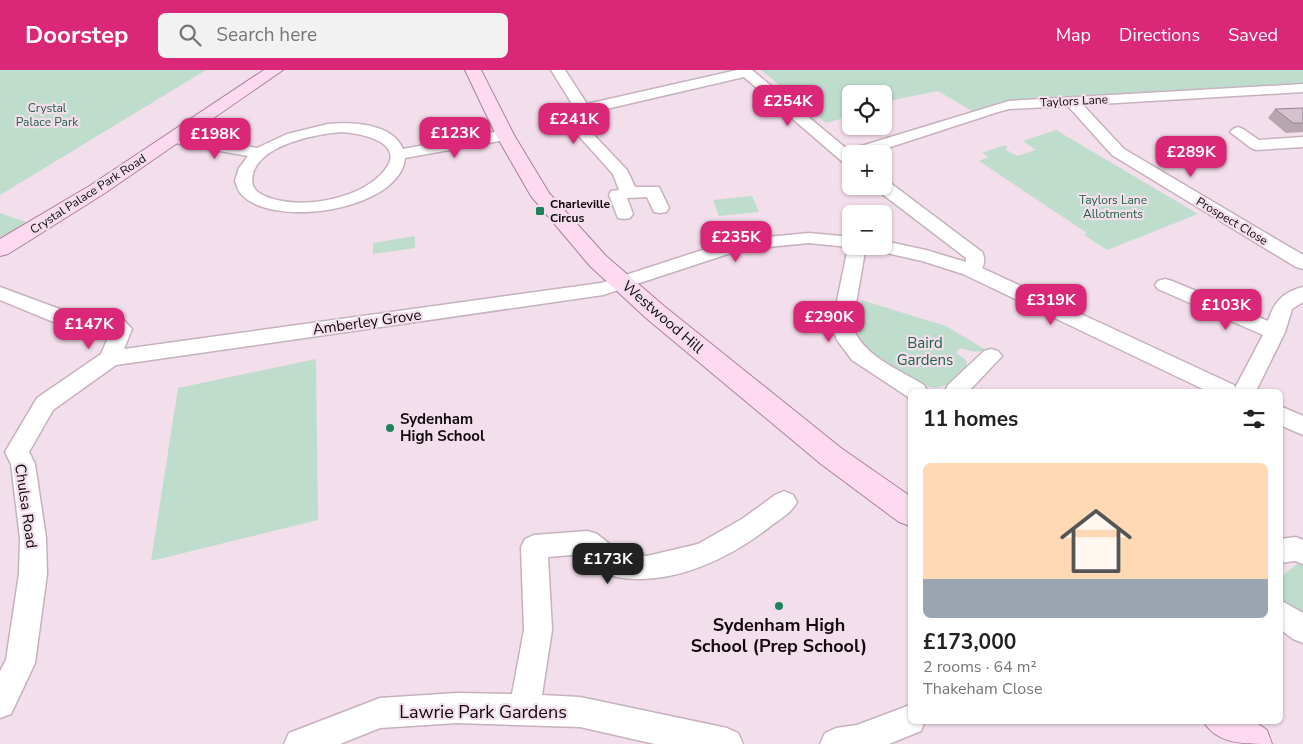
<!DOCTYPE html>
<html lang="en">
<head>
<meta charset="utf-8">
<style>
  :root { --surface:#fff; --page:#f2f2f2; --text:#222; --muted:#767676; --line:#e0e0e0; --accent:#db2777 }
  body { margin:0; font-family:"Nunito Sans",sans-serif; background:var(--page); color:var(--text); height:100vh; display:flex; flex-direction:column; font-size:19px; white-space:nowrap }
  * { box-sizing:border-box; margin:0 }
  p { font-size:16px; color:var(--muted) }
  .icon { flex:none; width:28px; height:28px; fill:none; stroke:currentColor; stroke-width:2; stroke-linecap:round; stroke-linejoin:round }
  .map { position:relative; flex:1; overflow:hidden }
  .sheet { position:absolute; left:908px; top:319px; width:375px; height:335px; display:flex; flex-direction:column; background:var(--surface); border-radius:8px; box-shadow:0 1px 4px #0004 }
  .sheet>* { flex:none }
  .buttons { position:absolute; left:842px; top:15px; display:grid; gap:10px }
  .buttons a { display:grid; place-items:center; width:50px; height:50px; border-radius:8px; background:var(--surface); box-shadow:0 1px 4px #0004; font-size:25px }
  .price { position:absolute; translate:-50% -42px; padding:0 11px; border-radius:10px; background:var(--accent); color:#fff; font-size:16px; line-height:32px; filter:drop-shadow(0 1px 2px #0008) }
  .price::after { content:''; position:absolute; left:50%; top:30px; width:15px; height:11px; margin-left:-8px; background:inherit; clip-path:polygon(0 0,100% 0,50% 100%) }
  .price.selected { background:#222; color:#fff }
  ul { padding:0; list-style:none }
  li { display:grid; align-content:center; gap:10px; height:265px; padding:0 15px }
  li+li { border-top:1px solid var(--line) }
  li span { display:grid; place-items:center; height:155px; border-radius:8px; color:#555 }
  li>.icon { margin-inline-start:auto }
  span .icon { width:90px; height:90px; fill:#fffc; stroke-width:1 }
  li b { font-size:21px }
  h2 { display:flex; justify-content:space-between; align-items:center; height:60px; padding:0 15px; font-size:21px }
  header { display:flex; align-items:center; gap:30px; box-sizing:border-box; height:70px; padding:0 25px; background:var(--accent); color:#fff }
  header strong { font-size:24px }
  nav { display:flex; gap:28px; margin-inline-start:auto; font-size:18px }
  .search { width:350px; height:45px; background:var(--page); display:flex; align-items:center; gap:12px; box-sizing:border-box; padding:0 18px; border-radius:8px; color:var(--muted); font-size:19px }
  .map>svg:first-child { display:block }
</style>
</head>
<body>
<header>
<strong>Doorstep</strong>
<div class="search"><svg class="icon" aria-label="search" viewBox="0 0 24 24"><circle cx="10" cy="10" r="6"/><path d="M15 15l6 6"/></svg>Search here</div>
<nav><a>Map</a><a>Directions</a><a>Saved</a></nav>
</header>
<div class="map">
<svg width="1303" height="674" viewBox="0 0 1303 674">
  <rect width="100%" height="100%" fill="#f3deeb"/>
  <path fill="#bfddcd" d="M0,0h206l-206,125z
    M761,0h542v13l-270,16 -42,6 -19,6 -34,-20 -50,10 5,4 -9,2v-13h-33v22l-25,7z
    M1056,60l142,84 -91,36 -23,-15 3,-2 -108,-72 9,-4 -6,-4 23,-8 3,2 -3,2 12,7 19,-6 -13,-9z
    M752,126l7,16 -40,4 -6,-16z
    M0,143l29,10 -29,14z
    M415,166v12l-42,6v-11z
    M861,230l85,26 40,24c-10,3 -16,1 -26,-2l-4,5 10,7 1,6 -18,18 -13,4 -14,-3 -52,-32c-17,-18 -12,-30 -9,-53z
    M316,289l2,161 -167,41 27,-173z
    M1297,494l6,1v54l-23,-17v-25z"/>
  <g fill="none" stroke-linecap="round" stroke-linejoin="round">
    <g stroke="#c6b1be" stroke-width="3">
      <path id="minor" d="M551,0h14l22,34 150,-34h15l96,80 161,-49 294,-17v8l-220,13 41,44 179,106v14l-7,-2 -184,-112 -44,-49 -59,3 -11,3 -129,42h-18v12l-6,-2 -101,-87 -168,39 51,54 8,17h24l10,21 -3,4 -6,1 -6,-1 -7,-15 -20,1 6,16 -3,4 -6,1 -6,-1 -9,-23 2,-4 8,-1 -6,-16 -54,-60 2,-3 13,-4z
        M328,54c24,-2 64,-1 75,25l102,-19 5,2 3,3 -3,3 -5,2 -100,18c-5,52 -130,71 -163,37 -4,-4 -5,-9 -7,-14l4,-13 9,-12 -73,-13 -5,-2 -3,-3 3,-3 5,-2 82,15 30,-14zM341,62c19,1 67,10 43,39 -21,26 -72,36 -102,30 -9,-2 -22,-5 -27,-12 -4,-5 -3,-10 -2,-15 7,-29 62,-40 88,-42z
        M1238,57l5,2 16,11 44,-3v10l-47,3 -5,-2 -21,-16 3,-3z
        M884,111l5,1 93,70c3,6 3,11 0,16l252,117 1,3 28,-53 -105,-46 -3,-4 3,-4 7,-2 7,2 96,40c6,-19 15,-29 35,-34v15l-11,7 -7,23 -29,59h-49l-244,-117 -41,-13 -49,-11 -3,-4h14v-5l42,9 40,12v-4l-89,-68 -2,-4h9z
        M809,163l42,4v9h15l-14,80c11,30 46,43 72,59l3,6h-17v6h-2l-56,-37 -15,-20 -5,-14 16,-79 -39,-4 -61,6 -20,5 -125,41 -487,70 -63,45 -24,42 6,12 11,74 1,36 -12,89 -24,51 -11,4v-47l6,-11 13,-86 1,-36 -9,-74 -6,-12 32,-54 64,-44 10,-23 -5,-5 -43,-1 -7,-2 -56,-23v-13l65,24 46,1 7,2 14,15 -8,20 477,-66 123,-40 24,-4z
        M991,279l7,2 4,5 -33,35h-24l3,-6 36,-34z
        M1280,336l23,10v19l-23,-10z
        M784,421l9,4 4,7c-6,11 -15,16 -25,23 -41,33 -101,62 -155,52 -13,-2 -23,-14 -34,-23l-35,3 4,73 -10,65 38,2 147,31 11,5 5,11h-88l-75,-17 -123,-4 -77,5 -40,16h-56l5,-11 91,-35 77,-5 55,1 12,-64 -3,-83 4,-8 9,-4 54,-4 9,3 25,20 25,2 51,-12 44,-25 33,-24z
        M1296,467l7,3v24l-8,-3 -15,2v-24z
        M1280,530l23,13v30l-10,-4 -13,-10z
        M910,635v16h15l-4,10 -32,13h-69l5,-11 11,-5 21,-3z"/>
    </g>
    <g stroke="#a9819a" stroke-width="2">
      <path id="primary" d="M264,0h19l-178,123 -97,61 -8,2v-17l91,-54z
        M465,0h16l33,65 35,58 57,63 58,50 177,142 69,48v30l-11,-4 -78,-58 -175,-146 -56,-52 -59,-70 -35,-61z
        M1203,651h51l13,9 5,14c-30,0 -55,0 -69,-23z"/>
    </g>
    <use href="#minor" fill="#fff" fill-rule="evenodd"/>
    <use href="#primary" fill="#fddaf0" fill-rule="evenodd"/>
  </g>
  <path fill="#b7a5b0" d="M1303,38v24l-17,1 -18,-15 7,-9z"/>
  <path fill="#d5c0cd" stroke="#958690" d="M1303,38v15h-10l-18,-14z"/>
  <g fill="#1e825c" stroke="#f3deeb" stroke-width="2">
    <rect x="535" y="136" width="10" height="10" rx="2.5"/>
    <circle cx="390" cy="358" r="5"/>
    <circle cx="779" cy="536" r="5"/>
  </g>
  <g text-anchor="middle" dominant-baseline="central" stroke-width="4.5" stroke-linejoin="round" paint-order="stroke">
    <g font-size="12" fill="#10090d" stroke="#f3deeb">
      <text transform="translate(1074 31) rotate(-3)">Taylors Lane</text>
      <text transform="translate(88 124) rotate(-33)">Crystal Palace Park Road</text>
      <text transform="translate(1232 151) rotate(31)">Prospect Close</text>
    </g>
    <g font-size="12" fill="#1f6246" stroke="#f3deeb">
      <text x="47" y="38">Crystal<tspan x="47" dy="14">Palace Park</tspan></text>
      <text x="1113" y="130">Taylors Lane<tspan x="1113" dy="14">Allotments</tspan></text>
    </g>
    <g font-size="12" font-weight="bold" fill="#10090d" stroke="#f3deeb" text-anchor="start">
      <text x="550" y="134">Charleville<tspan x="550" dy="14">Circus</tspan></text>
    </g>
    <g font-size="15" fill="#10090d" stroke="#f3deeb">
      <text transform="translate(663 247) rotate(41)">Westwood Hill</text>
      <text transform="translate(367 252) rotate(-8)">Amberley Grove</text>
      <text transform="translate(26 436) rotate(82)">Chulsa Road</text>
    </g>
    <g font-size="15" fill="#1f6246" stroke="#f3deeb">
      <text x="925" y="273">Baird<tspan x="925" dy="17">Gardens</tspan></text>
    </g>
    <g font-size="15" font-weight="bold" fill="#10090d" stroke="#f3deeb" text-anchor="start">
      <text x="400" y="349">Sydenham<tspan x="400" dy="17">High School</tspan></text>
    </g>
    <g font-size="18" font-weight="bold" fill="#10090d" stroke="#f3deeb">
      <text x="779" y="555">Sydenham High<tspan x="779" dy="21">School (Prep School)</tspan></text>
    </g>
    <g font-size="18" fill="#10090d" stroke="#f3deeb">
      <text x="483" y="642">Lawrie Park Gardens</text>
    </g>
  </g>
</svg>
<div class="buttons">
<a><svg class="icon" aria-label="locate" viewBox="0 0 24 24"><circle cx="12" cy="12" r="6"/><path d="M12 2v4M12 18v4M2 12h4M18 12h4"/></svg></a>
<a>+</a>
<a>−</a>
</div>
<b class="price" style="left:788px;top:57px">£254K</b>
<b class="price" style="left:574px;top:75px">£241K</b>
<b class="price" style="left:455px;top:89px">£123K</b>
<b class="price" style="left:215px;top:90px">£198K</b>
<b class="price" style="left:1191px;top:108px">£289K</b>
<b class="price" style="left:736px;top:193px">£235K</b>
<b class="price" style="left:1051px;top:256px">£319K</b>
<b class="price" style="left:1226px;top:261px">£103K</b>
<b class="price" style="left:829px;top:273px">£290K</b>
<b class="price" style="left:89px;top:280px">£147K</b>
<b class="price selected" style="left:608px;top:515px">£173K</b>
<section class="sheet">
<h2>11 homes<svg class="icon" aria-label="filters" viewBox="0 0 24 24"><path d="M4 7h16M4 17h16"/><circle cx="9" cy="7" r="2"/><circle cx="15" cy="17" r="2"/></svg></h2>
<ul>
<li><span style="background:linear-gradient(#ffd9b3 75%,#9aa5b1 0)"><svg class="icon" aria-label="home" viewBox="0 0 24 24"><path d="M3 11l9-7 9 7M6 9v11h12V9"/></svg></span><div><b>£173,000</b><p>2 rooms · 64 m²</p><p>Thakeham Close</p></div></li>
</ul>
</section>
</div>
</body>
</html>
